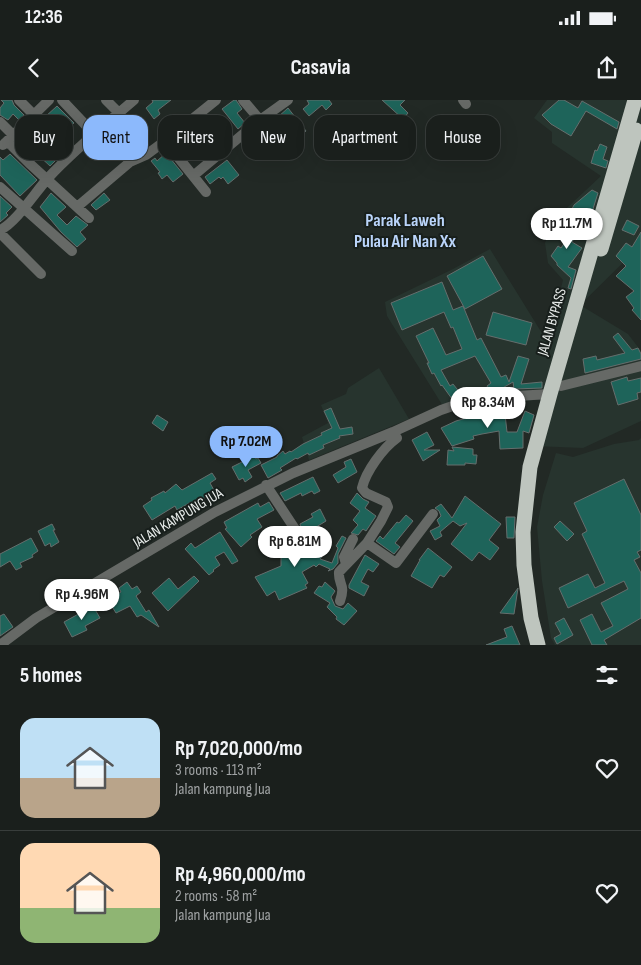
<!DOCTYPE html>
<html lang="en">
<head>
<meta charset="utf-8">
<style>
  :root { --surface:#1a1f1c; --page:#272c29; --text:#f1f3f6; --muted:#9fa2a3; --line:#383d3b; --accent:#8cb9fc }
  body { margin:0; font-family:"Sofia Sans Condensed",sans-serif; background:var(--page); color:var(--text); height:100vh; display:flex; flex-direction:column; font-size:19px; white-space:nowrap }
  * { box-sizing:border-box; margin:0 }
  p { font-size:16px; color:var(--muted) }
  .icon { flex:none; width:28px; height:28px; fill:none; stroke:currentColor; stroke-width:2; stroke-linecap:round; stroke-linejoin:round }
  .map { position:relative; height:545px; overflow:hidden }
  .drawer { display:flex; flex-direction:column; background:var(--surface); flex:1 }
  .drawer>* { flex:none }
  .guide { position:absolute; left:15px; top:15px; width:611px; height:45px; display:flex; gap:10px }
  .price { position:absolute; translate:-50% -42px; padding:0 11px; border-radius:18px; background:#fff; color:#222; font-size:16px; line-height:32px; filter:drop-shadow(0 1px 2px #0008) }
  .price::after { content:''; position:absolute; left:50%; top:30px; width:15px; height:11px; margin-left:-8px; background:inherit; clip-path:polygon(0 0,100% 0,50% 100%) }
  .price.active { background:var(--accent); color:#111 }
  ul { padding:0; list-style:none }
  li { display:flex; align-items:center; gap:15px; height:125px; padding:0 20px }
  li+li { border-top:1px solid var(--line) }
  li span { display:grid; place-items:center; flex:none; width:140px; height:100px; border-radius:15px; color:#555 }
  li>.icon { margin-inline-start:auto }
  span .icon { width:60px; height:60px; fill:#fffc; stroke-width:1 }
  li b { font-size:21px }
  h2 { display:flex; justify-content:space-between; align-items:center; height:60px; padding:0 20px; font-size:21px }
  .chip { padding:0 18px; border-radius:15px; background:var(--surface); box-shadow:0 5px 20px #0002,0 0 0 1px var(--line); font-size:18px; line-height:45px }
  .chip.active { background:var(--accent); color:#111 }
  .status { display:flex; justify-content:space-between; align-items:center; height:35px; padding:0 25px; background:var(--surface); direction:ltr }
  .status svg { height:14px; fill:currentColor }
  header { display:flex; justify-content:space-between; align-items:center; height:65px; padding:0 20px; background:var(--surface); font-size:22px; font-weight:700 }
  .map>svg:first-child { display:block }
</style>
</head>
<body>
<div class="status"><b>12:36</b><svg viewBox="0 0 49 12"><path d="M0 12V9h3v3zM5 12V6h3v6zM10 12V3h3v9zM15 12V0h3v12zM26 1h20v11H26zM47 4h2v5h-2z"/></svg></div>
<header><svg class="icon" aria-label="back" viewBox="0 0 24 24"><path d="M15 5l-7 7 7 7"/></svg>Casavia<svg class="icon" aria-label="share" viewBox="0 0 24 24"><path d="M12 15V3M7 8l5-5 5 5M5 13v7h14v-7"/></svg></header>
<div class="map">
<svg width="641" height="545" viewBox="0 0 641 545">
  <rect width="100%" height="100%" fill="#222925"/>
  <path fill="#27342e" d="M547,0h94v145l-61,60 48,29 13,17v70l-58,27 -49,-2 8,-47 -96,12 -59,-95 -2,-14 68,-33 37,-20 58,94 15,-63 -15,-17 -3,-20 9,-23 47,-44 -49,-33v-11l-18,-14z
    M379,268l30,51 -100,41 -7,-23 26,-14 -7,-18 25,-11 2,-6z
    M641,338v207h-86l-4,-7 -9,-57 -5,-54 6,-32 13,-42 17,4 41,-13 25,-4z"/>
  <path fill="#1e645a" stroke="#656e6d" d="M1,0h11l2,5 10,10 -5,5 -6,-6 -5,6 -8,-5v-7l4,-5z
    M152,0h19l-13,10 2,4 -6,5 -8,-11 7,-6z
    M234,0h2l6,9 -5,4 8,10 -7,6 -16,-20z
    M307,0h22l3,4 -6,6 -4,-5 -13,11 -6,-7 6,-5z
    M382,0h23l-5,5 8,8 -5,6z
    M559,0h5l14,8 4,-7 37,21 -2,7 -31,-18 -15,25 -20,-12 -9,-9z
    M57,6l17,17 -7,6 3,3 -5,4 -20,-19z
    M288,8l18,23 -6,5 -7,-9 -14,11 1,2 -7,5 -13,10 -10,-13 13,-11 -2,-2 6,-5 1,2z
    M213,14l10,11 -7,5 -9,-10z
    M36,26l19,20 -7,7 8,7 -6,6 -13,-12 -3,4 -9,-10 3,-3 -5,-6z
    M184,36l11,13 -9,8 -11,-14z
    M600,44l7,3 -4,12 5,2 -2,7 -15,-5 4,-13 2,1z
    M166,53l17,21 -10,8 -6,-7 -5,4 -4,-6 2,-1 -9,-11 4,-3 2,3z
    M10,54l27,26 -17,16 -20,-21v-18l3,3z
    M227,60l12,15 -11,9 -5,-7 -2,2 -2,-2 -9,7 -5,-7z
    M592,90l6,3 -6,19 -4,-1 -5,10 -14,-6 5,-10z
    M51,93l15,14 -9,8 10,10 9,-9 12,9 -8,7 6,7 -9,8 -16,-15 -21,-25z
    M104,93l6,7 -14,10 -5,-5z
    M0,96l12,11 -6,6 2,2 -8,7z
    M562,117l18,13 -8,12 10,6 -14,19 8,3 -5,19 -3,-1 3,-10 -14,-13v-2l-6,-7 7,-10 3,2 9,-13 -14,-10z
    M627,120l12,6 -5,9 -12,-5z
    M641,132v88l-9,-10 2,-2 -8,-11 8,-6 -18,-15 10,-10 -10,-10 10,-13 6,4z
    M483,156l19,33 -37,20 -18,-33z
    M442,182l11,28 10,-4 14,34 4,-2 20,39 5,-2 3,7 9,-26 11,3 -8,25 21,-2v6l-28,1 -1,-7 -14,8 -9,1 -3,-5 4,-3 -16,-27 -34,14 9,16 3,-2 8,10 -9,5 -10,-14 -1,1 -7,-13 -2,1 -5,-11h2l-13,-27 17,-8 13,27 16,-6 -9,-22 -2,1 -7,-16 -42,18 -11,-27z
    M493,212l39,11 -6,22 -40,-10z
    M618,233l14,17 6,-2 3,6v5l-56,14 -2,-14 13,-3 1,4 28,-7 -12,-16z
    M627,277l1,4 13,-3v14l-4,1 1,6 -20,6 -7,-23z
    M331,308l9,21 12,-2 1,7 -14,2 1,2 -17,7 1,3 -15,7 -1,-2 -11,6 -1,-1 -16,10 2,2 -14,8 -7,-13 16,-8v-1l6,-5 2,3 5,-3 1,1 12,-8 19,-9 -1,-2 11,-5 -8,-17z
    M493,308l1,7 11,-1 2,18h10l8,-21 9,4 -5,18 -6,-2v17l-23,1 -1,-18 -17,3 -9,2 1,3 -22,7 -11,-18 15,-7 28,-8 -1,-4z
    M157,315l11,7 -5,9 -11,-8z
    M427,332l7,13 -10,5h16l-17,11 -11,-21z
    M452,347l21,2v6h4l-1,9 -11,-1v2h-18l1,-15 6,1z
    M254,356l2,3 2,-1 3,5 -13,7 4,7 -7,5 -2,-4 -4,2 -7,-13z
    M351,359l6,13 -19,11 -5,-8 13,-8 -2,-5z
    M212,373l4,6 -6,4 5,9 -18,10 3,5 -5,3 -4,-8 -14,8 -2,-4 -23,14 -9,-14 9,-6 -1,-2 13,-7 1,2 11,-9 6,6z
    M313,377l7,14 -6,3 -2,-3 -10,5 -1,-3 -16,8 -5,-8z
    M624,379l17,36v35l-4,2 3,5 -6,3 7,13v45l-37,22 3,5h-15l-12,-25 12,-6 9,18 12,-6 -12,-23 27,-14 -4,-8 -56,27 -9,-20 29,-14 7,14 10,-5 -23,-49 5,-3 -13,-28z
    M357,393l6,6 6,3 -4,6 11,8 -10,15 -3,-2 -5,6 -7,-2 7,-8 -5,-5 7,-9 -10,-8z
    M465,396l36,28 -12,16 10,8 -9,12 -11,-8 -7,9 -21,-17 16,-21 -7,3 -7,-5 -13,11 2,4 -7,4 -5,-9 10,-5 -3,-6 4,-4 -2,-5 -4,-3 6,-4 11,14z
    M269,402l5,8 -17,9 5,8 -12,8 2,2 -11,10 -16,-18 2,-1 -3,-6 34,-19 2,4z
    M320,409l6,12 -23,14 -3,-11 13,-7 -2,-3z
    M406,415l7,6 -18,22 5,4 -6,7 -18,-13 4,-5 3,3 14,-17 2,1z
    M506,417h9l-1,21h-7z
    M560,421l14,13 -7,7 -13,-14z
    M52,424l3,6h-2l6,12 -8,5 -1,-4 -5,3 -7,-15z
    M220,432l18,29 -6,3 -8,-12 -9,5 5,8 -7,5 1,1 -5,4 -24,-26 6,-6 4,5z
    M288,435l1,7 5,4v5l5,-3 3,6 17,-19 6,6 -4,5 3,3 -5,5 3,3 -2,2 12,4 6,-15 -2,-2 6,-10 4,2 -8,16v9l-5,6 -5,2 2,-2 -11,-5 -3,3 -2,-2 -12,7 6,11 -3,2 2,3 -28,12 -4,-9 -8,5 -12,-19 26,-11v-17h3l-2,-13z
    M31,438l7,13 -6,4 1,2 -13,6 2,4 -6,3 -6,-9 -10,6v-13z
    M428,448l24,19 -8,10 -4,-2 -8,13 -21,-12 9,-16h-1z
    M365,455l14,9 -6,8 -5,-3 -7,13 8,4 -5,10 -15,-8v-3z
    M194,476l5,5 -31,30 -16,-18 17,-15 9,11z
    M127,482l5,7 5,-3 4,6 -5,4 10,16 3,-2 10,17 -18,-12 -4,2 -7,-11 -14,7 -8,-13 13,-8 -2,-4z
    M325,482l10,9 -4,6 4,9 8,3 5,-6 9,8 -13,14 -8,-6 1,-2 -10,-10 3,-4 -16,-10 5,-7 3,1z
    M518,488l-4,26 -14,-1z
    M93,506l7,12 -15,8 2,4 -15,7 -8,-15z
    M4,514l9,13 -13,9v-20z
    M564,518l9,17 -16,9 -3,-6 7,-4 -6,-11z
    M512,526l8,19h-34l21,-8 -3,-8z"/>
  <g fill="none" stroke-linecap="round" stroke-linejoin="round">
    <path stroke="#666966" stroke-width="10" d="M19,0l53,53
      M62,0l32,34
      M106,0l13,13
      M243,0l17,20 28,-20
      M463,0l3,4
      M0,22l13,13
      M165,41l41,51
      M5,43l5,1 19,19 60,55
      M3,45l46,-45
      M193,76l67,-56
      M0,87l72,64
      M77,107l53,-45 16,-7 19,-14 51,-41
      M0,130c16,-7 36,-39 49,-53 26,-28 56,-52 85,-77
      M0,133l41,41
      M561,286l80,-20
      M266,385l29,44v10
      M367,443l29,20 37,-49
      M346,464l-2,-7 9,-18
      M340,501c6,-17 -2,-16 -1,-29l28,-29 14,-22 7,-14 -2,-5 -20,-9 -4,-5c4,-17 21,-40 35,-50l-4,-6
      M0,545l36,-27 179,-106 78,-39 100,-41 48,-22 26,-9 13,-3 70,-4"/>
    <path stroke="#bec5be" stroke-width="15" d="M601,149l35,-119
      M538,545l-7,-27 -7,-53 -1,-33 7,-65 20,-73 85,-294"/>
  </g>
  <g text-anchor="middle" dominant-baseline="central" stroke-width="4" stroke-linejoin="round" paint-order="stroke">
    <g font-size="15" fill="#e9edeb" stroke="#181f1c">
      <text transform="translate(552 222) rotate(-74)">JALAN BYPASS</text>
      <text transform="translate(178 418) rotate(-31)">JALAN KAMPUNG JUA</text>
    </g>
    <g font-size="18" font-weight="bold" fill="#bad4fa" stroke="#181f1c">
      <text x="405" y="120">Parak Laweh<tspan x="405" dy="21">Pulau Air Nan Xx</tspan></text>
    </g>
  </g>
</svg>
<b class="price" style="left:567px;top:150px">Rp 11.7M</b>
<b class="price" style="left:488px;top:329px">Rp 8.34M</b>
<b class="price active" style="left:246px;top:368px">Rp 7.02M</b>
<b class="price" style="left:295px;top:468px">Rp 6.81M</b>
<b class="price" style="left:82px;top:521px">Rp 4.96M</b>
<div class="guide">
<a class="chip">Buy</a>
<a class="chip active">Rent</a>
<a class="chip">Filters</a>
<a class="chip">New</a>
<a class="chip">Apartment</a>
<a class="chip">House</a>
</div>
</div>
<section class="drawer">
<h2>5 homes<svg class="icon" aria-label="filters" viewBox="0 0 24 24"><path d="M4 7h16M4 17h16"/><circle cx="9" cy="7" r="2"/><circle cx="15" cy="17" r="2"/></svg></h2>
<ul>
<li><span style="background:linear-gradient(#bfe0f5 60%,#b9a48a 0)"><svg class="icon" aria-label="home" viewBox="0 0 24 24"><path d="M3 11l9-7 9 7M6 9v11h12V9"/></svg></span><div><b>Rp 7,020,000/mo</b><p>3 rooms · 113 m²</p><p>Jalan kampung Jua</p></div><svg class="icon" aria-label="heart" viewBox="0 0 24 24"><path d="M12 20l-8-8c-3-5 5-10 8-4 3-6 11-1 8 4z"/></svg></li>
<li><span style="background:linear-gradient(#ffd9b3 65%,#8fb573 0)"><svg class="icon" aria-label="home" viewBox="0 0 24 24"><path d="M3 11l9-7 9 7M6 9v11h12V9"/></svg></span><div><b>Rp 4,960,000/mo</b><p>2 rooms · 58 m²</p><p>Jalan kampung Jua</p></div><svg class="icon" aria-label="heart" viewBox="0 0 24 24"><path d="M12 20l-8-8c-3-5 5-10 8-4 3-6 11-1 8 4z"/></svg></li>
</ul>
</section>
</body>
</html>
